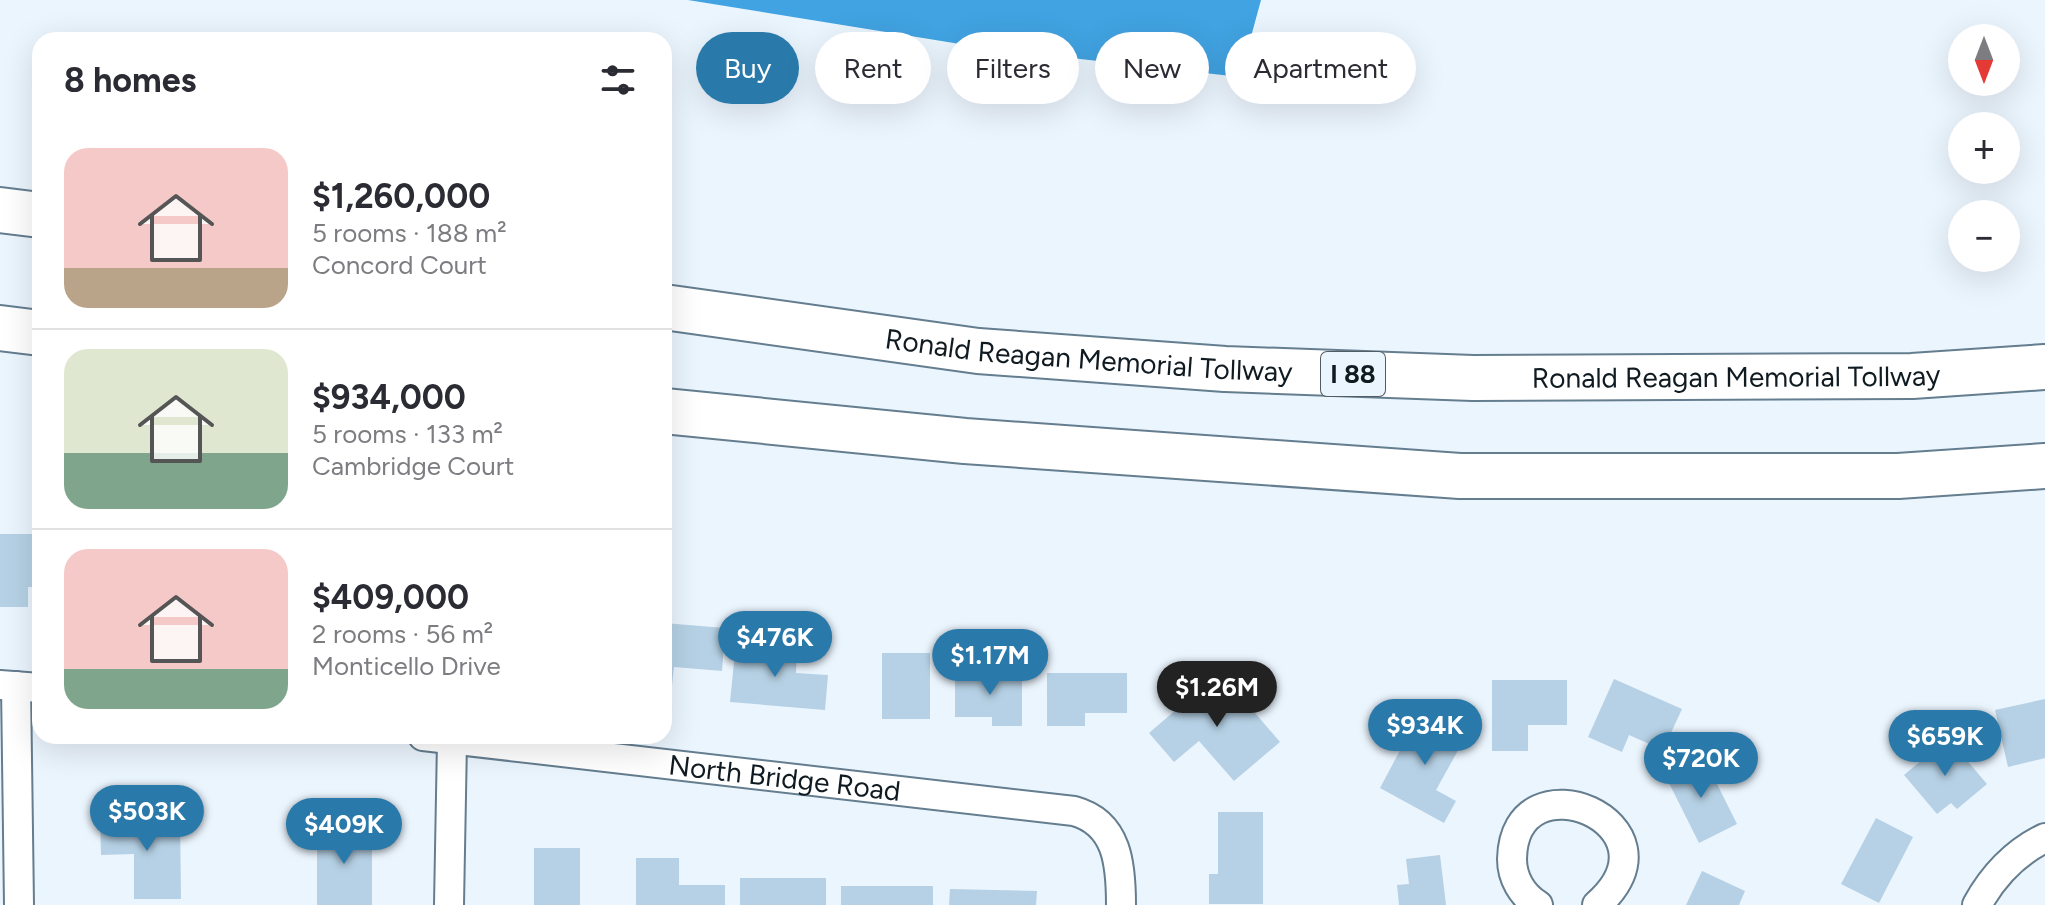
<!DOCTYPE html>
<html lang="en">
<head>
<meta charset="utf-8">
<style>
  :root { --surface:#fff; --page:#f7f7f7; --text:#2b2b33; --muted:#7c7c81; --line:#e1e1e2; --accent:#2979aa }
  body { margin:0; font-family:Figtree,sans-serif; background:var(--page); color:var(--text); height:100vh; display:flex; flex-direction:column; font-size:30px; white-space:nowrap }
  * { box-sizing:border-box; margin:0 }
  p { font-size:26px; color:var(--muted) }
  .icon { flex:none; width:44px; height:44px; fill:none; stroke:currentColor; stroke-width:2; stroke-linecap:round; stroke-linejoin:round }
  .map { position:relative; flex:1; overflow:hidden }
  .details { position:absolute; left:32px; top:32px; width:640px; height:712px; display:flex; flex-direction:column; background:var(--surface); border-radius:24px; box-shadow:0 8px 32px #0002 }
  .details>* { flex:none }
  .banner { position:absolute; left:696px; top:32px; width:760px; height:72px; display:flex; gap:16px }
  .needle { width:52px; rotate:180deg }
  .tools { position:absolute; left:1948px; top:24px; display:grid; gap:16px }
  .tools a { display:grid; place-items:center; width:72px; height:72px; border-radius:50%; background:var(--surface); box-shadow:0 8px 32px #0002; font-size:40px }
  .price { position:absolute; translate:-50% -68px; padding:0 18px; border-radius:28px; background:var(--accent); color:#fff; font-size:26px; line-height:52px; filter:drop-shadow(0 2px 4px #0008) }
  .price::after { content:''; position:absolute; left:50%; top:48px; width:24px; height:18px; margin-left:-12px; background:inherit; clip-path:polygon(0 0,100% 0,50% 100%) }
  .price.selected { background:#222; color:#fff }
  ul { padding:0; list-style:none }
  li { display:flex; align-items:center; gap:24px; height:200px; padding:0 32px }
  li+li { border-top:2px solid var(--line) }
  li span { display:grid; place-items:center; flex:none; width:224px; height:160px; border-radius:24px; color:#555 }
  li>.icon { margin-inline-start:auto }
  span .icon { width:96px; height:96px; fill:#fffc; stroke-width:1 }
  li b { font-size:34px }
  h2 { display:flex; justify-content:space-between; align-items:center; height:96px; padding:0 32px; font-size:34px }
  .pill { padding:0 28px; border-radius:36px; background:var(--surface); box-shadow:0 8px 32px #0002; font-size:28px; line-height:72px }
  .pill.selected { background:var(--accent); color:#fff }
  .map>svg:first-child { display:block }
</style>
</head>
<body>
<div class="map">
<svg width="2045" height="905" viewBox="0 0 2045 905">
  <rect width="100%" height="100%" fill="#ebf5fe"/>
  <path fill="#41a3e2" d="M688,0h573l-21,77 -249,-28z"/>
  <path fill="#b6d1e5" d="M0,534h40v53h-12v20h-28z
    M664,623l61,5 -3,43 -48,-4 -3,28 -7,-1z
    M736,642l61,5 -1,26 32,2 -3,35 -95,-8z
    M882,653h48v66h-48z
    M955,672h67v54h-30v-9h-37z
    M1220,672l60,70 -46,39 -35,-40 -25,21 -25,-29z
    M1047,673h80v40h-42v13h-38z
    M1614,679l68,30 -19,41 -34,-15 -7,17 -34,-15z
    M1492,680h75v45h-39v26h-36z
    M2045,699v59l-37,9 -13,-57z
    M1421,711l45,25 -30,54 20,11 -12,22 -64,-35z
    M1948,738l39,46 -30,25 -6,-6 -14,11 -33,-39z
    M1703,756l34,68 -38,19 -34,-68z
    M1218,812h45v92h-54v-30h9z
    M180,817l1,82h-47v-45l-33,1 -1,-37z
    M1876,818l37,19 -34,66 -38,-19z
    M317,826h55v79h-55z
    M534,848h46v57h-46z
    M1440,855l6,50h-47l-2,-20 12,-1 -3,-25z
    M636,858h43v27h46v20h-89z
    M1702,871l43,20 -6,14h-53z
    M740,878h86v27h-86z
    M841,886h92v19h-92z
    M950,889l87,2 -1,14h-87z"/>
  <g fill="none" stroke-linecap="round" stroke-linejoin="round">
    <g stroke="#647d8f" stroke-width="32">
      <g id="street">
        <path d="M0,685l40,3"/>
        <path d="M16,686l3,219"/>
        <path id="s1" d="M423,736l651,75c44,12 47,54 47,94"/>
        <path d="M449,905l3,-164"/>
        <path d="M1538,905c-16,-10 -26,-27 -26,-46 2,-108 177,-35 85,46"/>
        <path d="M1977,905c16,-29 39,-53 68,-67"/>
      </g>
    </g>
    <g stroke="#647d8f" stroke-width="48">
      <g id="highway">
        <path d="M0,210l40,5"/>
        <path id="s2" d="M664,307l314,44 247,18 248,9 439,-2 133,-9"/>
        <path d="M0,328l40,5"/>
        <path d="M664,411l301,30 495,35h438l147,-10"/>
      </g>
    </g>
    <use href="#street" stroke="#fff" stroke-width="28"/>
    <use href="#highway" stroke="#fff" stroke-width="44"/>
  </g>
  <g text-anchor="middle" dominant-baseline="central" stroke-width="6" stroke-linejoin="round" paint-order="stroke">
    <rect fill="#ebf5fe" stroke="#525c63" stroke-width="2" x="1321" y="352" width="64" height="44" rx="6"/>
    <g font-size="26" font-weight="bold" fill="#101a21">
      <text x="1353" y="374">I 88</text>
    </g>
    <g font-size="28" fill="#101a21" stroke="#ebf5fe">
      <text stroke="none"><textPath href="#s2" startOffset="428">Ronald Reagan Memorial Tollway</textPath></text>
      <text stroke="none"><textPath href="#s2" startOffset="1076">Ronald Reagan Memorial Tollway</textPath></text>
      <text stroke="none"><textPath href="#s1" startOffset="364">North Bridge Road</textPath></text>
    </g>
  </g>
</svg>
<div class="tools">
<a><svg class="needle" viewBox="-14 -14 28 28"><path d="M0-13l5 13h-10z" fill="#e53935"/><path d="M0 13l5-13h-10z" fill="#7c7c81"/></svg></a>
<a>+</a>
<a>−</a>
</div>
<b class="price" style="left:775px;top:679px">$476K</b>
<b class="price" style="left:990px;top:697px">$1.17M</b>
<b class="price selected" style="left:1217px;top:729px">$1.26M</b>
<b class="price" style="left:1425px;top:767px">$934K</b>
<b class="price" style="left:1945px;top:778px">$659K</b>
<b class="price" style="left:1701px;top:800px">$720K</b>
<b class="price" style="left:147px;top:853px">$503K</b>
<b class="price" style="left:344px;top:866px">$409K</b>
<div class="banner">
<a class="pill selected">Buy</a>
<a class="pill">Rent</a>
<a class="pill">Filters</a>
<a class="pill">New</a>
<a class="pill">Apartment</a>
</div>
<section class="details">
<h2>8 homes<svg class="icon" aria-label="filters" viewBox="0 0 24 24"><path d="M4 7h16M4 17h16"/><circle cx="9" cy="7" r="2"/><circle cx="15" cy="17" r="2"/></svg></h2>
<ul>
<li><span style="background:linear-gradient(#f6c9c9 75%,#b9a48a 0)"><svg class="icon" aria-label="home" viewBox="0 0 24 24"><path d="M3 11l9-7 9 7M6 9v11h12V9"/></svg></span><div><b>$1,260,000</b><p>5 rooms · 188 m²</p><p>Concord Court</p></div></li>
<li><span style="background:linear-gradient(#dfe7d0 65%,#7fa58c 0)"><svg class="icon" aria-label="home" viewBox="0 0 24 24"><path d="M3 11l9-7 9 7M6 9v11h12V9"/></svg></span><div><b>$934,000</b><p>5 rooms · 133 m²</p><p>Cambridge Court</p></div></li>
<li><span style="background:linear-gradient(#f6c9c9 75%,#7fa58c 0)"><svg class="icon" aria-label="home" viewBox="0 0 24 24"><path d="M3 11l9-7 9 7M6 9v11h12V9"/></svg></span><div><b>$409,000</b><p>2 rooms · 56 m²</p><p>Monticello Drive</p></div></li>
</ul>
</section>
</div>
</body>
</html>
